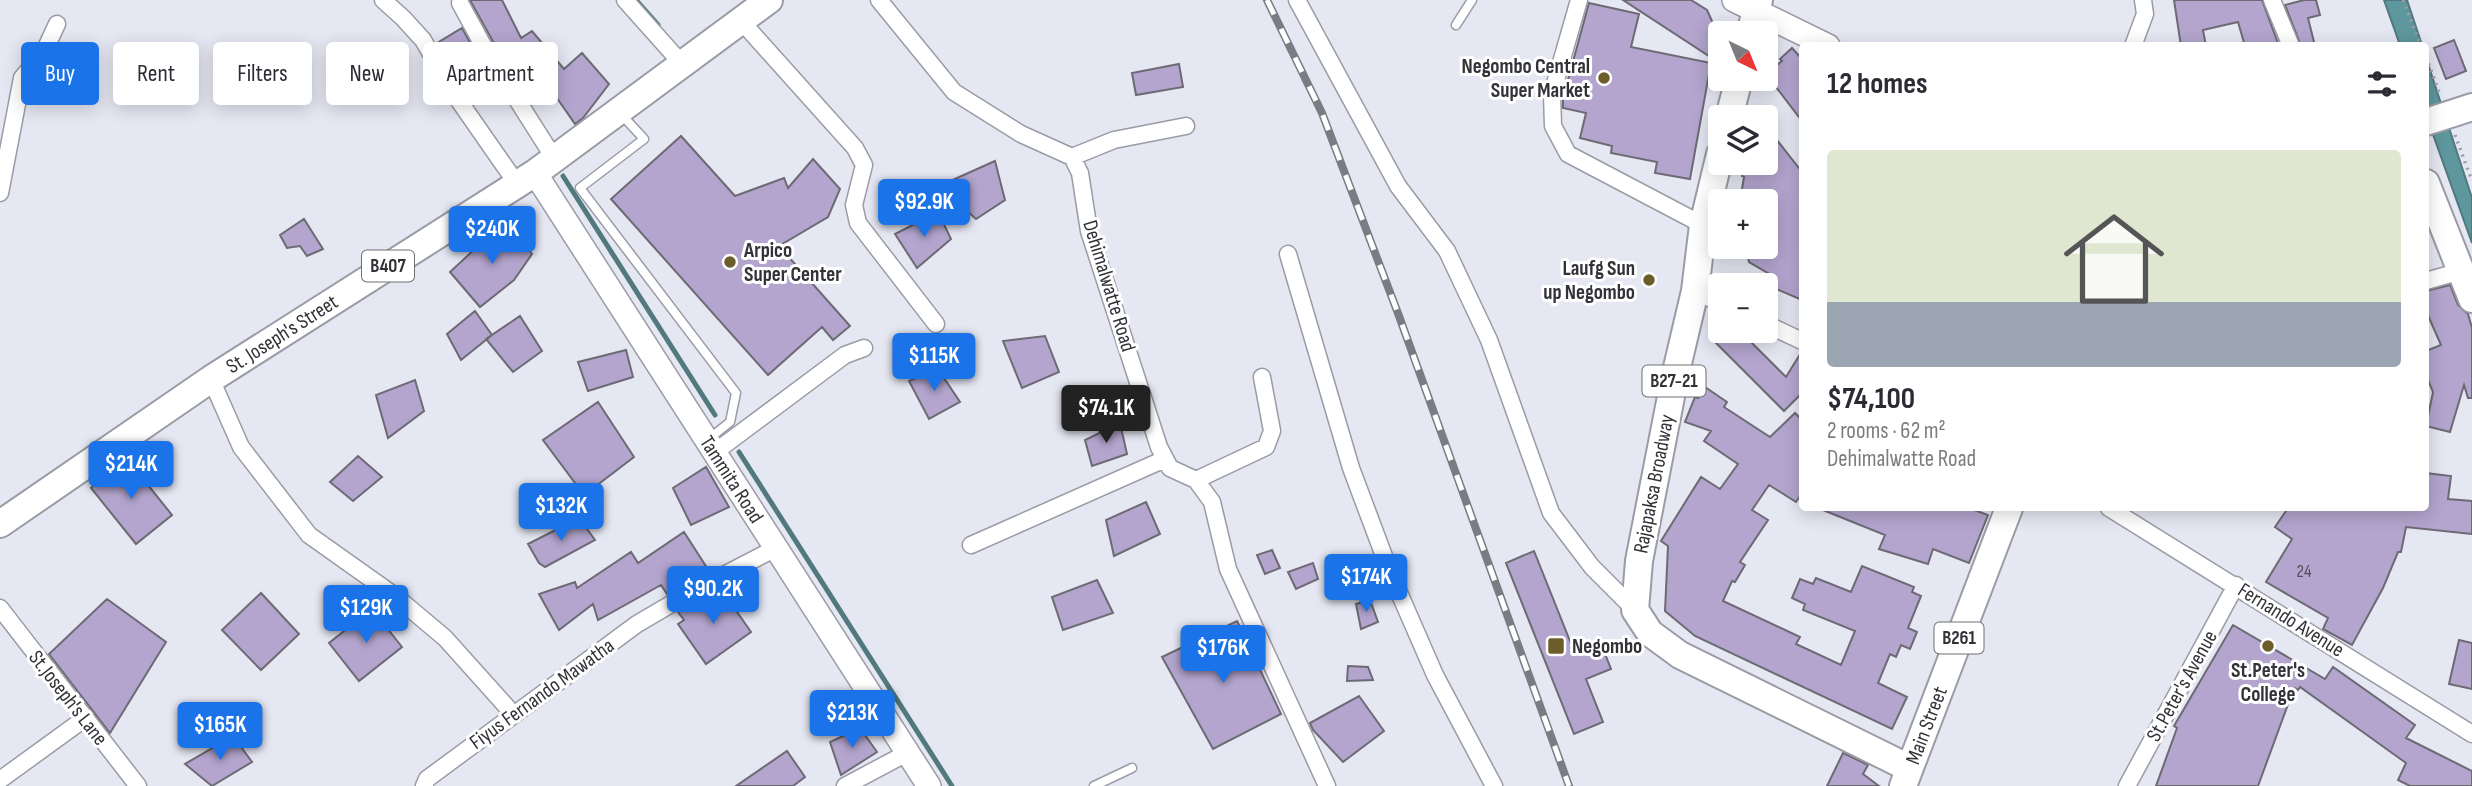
<!DOCTYPE html>
<html lang="en">
<head>
<meta charset="utf-8">
<style>
  :root { --surface:#fff; --page:#f2f2f3; --text:#2b2b33; --muted:#7c7c81; --line:#e1e1e2; --accent:#1a73e8 }
  body { margin:0; font-family:"Sofia Sans Condensed",sans-serif; background:var(--page); color:var(--text); height:100vh; display:flex; flex-direction:column; font-size:26px; white-space:nowrap }
  * { box-sizing:border-box; margin:0 }
  p { font-size:23px; color:var(--muted) }
  .icon { flex:none; width:38px; height:38px; fill:none; stroke:currentColor; stroke-width:2; stroke-linecap:round; stroke-linejoin:round }
  .map { position:relative; flex:1; overflow:hidden }
  .panel { position:absolute; left:1799px; top:42px; width:630px; height:469px; display:flex; flex-direction:column; background:var(--surface); border-radius:7px; box-shadow:0 4px 18px #0003 }
  .panel>* { flex:none }
  .top-card { position:absolute; left:21px; top:42px; width:665px; height:63px; display:flex; gap:14px }
  .needle { width:46px; rotate:137deg }
  .fabs { position:absolute; left:1708px; top:21px; display:grid; gap:14px }
  .fabs a { display:grid; place-items:center; width:70px; height:70px; border-radius:7px; background:var(--surface); box-shadow:0 4px 18px #0003; font-size:35px }
  .price { position:absolute; translate:-50% -60px; padding:0 16px; border-radius:7px; background:var(--accent); color:#fff; font-size:23px; line-height:46px; filter:drop-shadow(0 2px 4px #0008) }
  .price::after { content:''; position:absolute; left:50%; top:42px; width:21px; height:16px; margin-left:-10px; background:inherit; clip-path:polygon(0 0,100% 0,50% 100%) }
  .price.selected { background:#222; color:#fff }
  ul { padding:0; list-style:none }
  li { display:grid; align-content:center; gap:14px; height:371px; padding:0 28px }
  li+li { border-top:2px solid var(--line) }
  li span { display:grid; place-items:center; height:217px; border-radius:7px; color:#555 }
  li>.icon { margin-inline-start:auto }
  span .icon { width:126px; height:126px; fill:#fffc; stroke-width:1 }
  li b { font-size:30px }
  h2 { display:flex; justify-content:space-between; align-items:center; height:84px; padding:0 28px; font-size:30px }
  .chip { padding:0 24px; border-radius:7px; background:var(--surface); box-shadow:0 4px 18px #0003; font-size:24px; line-height:63px }
  .chip.selected { background:var(--accent); color:#fff }
  .map>svg:first-child { display:block }
</style>
</head>
<body>
<div class="map">
<svg width="2472" height="786" viewBox="0 0 2472 786">
  <rect width="100%" height="100%" fill="#e5e7f3"/>
  <path fill="#5e979d" stroke="#51797e" stroke-width="2" d="M2384,0h23l15,45h-22z
    M2426,58l46,140v45l-46,-128z"/>
  <g fill="none" stroke-linecap="round" stroke-linejoin="round">
    <path stroke="#51797e" stroke-width="5" d="M636,0l22,25
      M563,176l152,239
      M739,452l213,334"/>
  </g>
  <path fill="#b3a5ce" stroke="#6d6a74" stroke-width="2" d="M470,0h32l19,38 11,-7 32,38 18,-16 27,31 -26,34 -8,6 -41,-59 -14,7 -24,-25z
    M1623,0h68l16,10 10,22 -5,26z
    M2174,0h88l17,46h-34l-7,-24 -35,8 3,16h-25z
    M2304,0h12l4,15 -12,3 7,28h-14l-16,-41z
    M1589,3l50,11 -8,33 80,16 -21,116 -35,-6 2,-11 -46,-9 1,-7 -32,-8 6,-25 -23,-5v-10z
    M462,28l17,31 -24,16 -18,-32z
    M2454,40l12,31 -20,8 -12,-31z
    M1792,48l10,11v62l-36,-47 16,-13 -2,-2z
    M1179,64l4,23 -47,8 -4,-22z
    M1766,126l36,46v128l-35,-15 4,-10 -22,-13 -2,-9 9,-6h10v-46h-26l4,-24 -2,-1 3,-13h21z
    M681,136l54,60 49,-18 4,10 25,-29 27,30 -12,28 -49,29 71,80 -17,14 -11,-13 -54,48 -157,-176z
    M995,161l10,39 -29,19 -37,-33z
    M938,212l13,27 -34,29 -22,-34z
    M304,219l19,30 -16,7 -7,-10 -13,2 -7,-13z
    M507,225l25,29 -18,26 -34,27 -30,-35 28,-26 2,3z
    M2450,285l8,20 10,9 4,14v70h-4l-4,-13 -14,47 -24,-6 7,-34 -7,-17v-24l15,-6 -15,-34v-20z
    M475,311l17,24 -31,25 -14,-26z
    M520,316l22,35 -29,21 -27,-33z
    M1725,331h15l46,46 16,-26v42l-18,18 -70,-70z
    M1045,336l14,36 -37,16 -19,-47z
    M626,350l7,27 -45,14 -10,-29z
    M938,369l22,33 -31,17 -20,-38z
    M415,380l9,31 -36,27 -12,-43z
    M1705,387l22,15 -3,5 46,30 25,-24 7,7v73l-6,9 -27,-17 -17,25 16,10 -28,42 5,3 -10,17 -3,-1 -9,20 77,36 -4,7 45,21 14,-34 -52,-21 2,-6 -13,-6 8,-19 13,5 3,-6 35,14 11,-26 52,21 -2,5 9,4 -13,32 9,4 -7,17 -9,-4 -5,12 -6,-3 -12,29 29,14 -15,32 -197,-93 -30,-25 3,-65 -7,-5 40,-64 19,12 18,-25 -34,-23 7,-10 -26,-9 10,-25 3,1z
    M598,402l36,55 -50,38 -41,-55z
    M1120,423l7,31 -35,12 -7,-26z
    M358,456l24,21 -29,24 -23,-19z
    M127,459l45,56 -36,29 -45,-56z
    M706,467l23,40 -38,18 -18,-37z
    M2426,473l25,3 -3,23 24,2v33l-66,-7 -5,25h-3l-15,36 -31,57 -29,-16 5,-11 -62,-36 26,-43 -17,-12 13,-19h138z
    M1146,502l14,32 -46,22 -8,-36z
    M1818,508h151l19,7 -19,48 -36,-14 -5,15 -49,-15 6,-14z
    M579,518l16,22 -50,27 -6,-4 -11,-19z
    M684,532l25,39 -42,23 -6,-9 -63,35 -5,-16 -34,26 -20,-36 36,-12 2,6 54,-36 7,11z
    M1272,550l8,18 -15,6 -8,-19z
    M1534,551l40,100 26,-10 11,28 -25,10 17,43 -29,12 -68,-171z
    M1313,563l5,16 -22,10 -8,-17z
    M1097,580l16,33 -50,17 -11,-33z
    M721,589l30,43 -45,32 -28,-40 6,-4 -6,-8z
    M261,593l38,41 -38,36 -39,-40z
    M107,599l59,43 -56,91 -61,-79z
    M1370,600l8,22 -17,7 -5,-25z
    M372,609l30,38 -43,34 -30,-38z
    M1237,621l44,93 -68,35 -51,-92z
    M2233,625l92,54 8,-12 82,58 -9,13 66,33v15h-62l-12,-6 8,-17 -106,-76 -2,3 -4,-2 -36,98h-102l21,-58 -3,-2z
    M2459,640l13,3v46l-23,-5z
    M1348,666l20,1 5,13 -26,1z
    M1359,696l25,35 -41,31 -30,-32 -3,-7z
    M860,728l17,24 -36,23 -11,-33z
    M233,736l19,26 -40,24 -27,-22z
    M787,751l18,26 -12,9h-57z
    M1843,753l25,12 -5,9 16,12h-52z"/>
  <g fill="none" stroke-linecap="round" stroke-linejoin="round">
    <g stroke="#9a9ba6" stroke-width="11">
      <path id="lane" d="M1456,25l16,-25
        M621,114l23,25 -64,49 156,205 -6,29 -20,16
        M1094,786l38,-18"/>
    </g>
    <g stroke="#9a9ba6" stroke-width="19">
      <path id="street" d="M383,0l20,18 20,22 32,55 62,89
        M625,0l58,65
        M879,0l75,92 67,42 51,23 8,16 9,58 70,216 11,21 26,12 16,22 16,67 99,217
        M1297,0l101,186 49,65 42,89 62,173 41,54 43,43
        M1579,0l-27,94 1,32 15,28 135,71
        M2272,0l19,46
        M460,3l25,46 69,109
        M742,22l113,126 9,17 -10,40 4,18 78,101
        M2133,46l12,-32 -2,-14
        M1072,157l42,-17 72,-14
        M0,193l22,-115 22,-26 13,-28
        M1288,254l63,214 39,104 45,103 59,111
        M2426,281l35,-10
        M1695,291l25,12
        M1766,324l36,17
        M211,379l30,68 68,88 86,61 50,42 69,77
        M715,452l130,-97 19,-7
        M1196,480l70,-33 6,-16 -10,-54
        M2109,508l363,226
        M971,545l194,-86
        M0,608l138,178
        M0,780l84,-61
        M424,786l3,-7 210,-155 58,-34 81,-42
        M845,786l62,-33
        M2127,786l109,-201"/>
    </g>
    <g stroke="#9a9ba6" stroke-width="26">
      <g id="secondary">
        <path d="M1734,0l94,46"/>
        <path id="s1" d="M535,173l394,613"/>
      </g>
    </g>
    <g stroke="#9a9ba6" stroke-width="30">
      <g id="primary">
        <path d="M1750,33l9,-33"/>
        <path d="M1729,117l10,-38"/>
        <path d="M2426,122l46,-15"/>
        <path d="M1720,154l-17,71 -8,66 -20,85 -36,185 -4,49 15,23 30,22 229,113"/>
        <path d="M2426,183l46,116"/>
        <path id="s2" d="M0,524l211,-145 324,-206 234,-173"/>
        <path id="s3" d="M1903,786l106,-278"/>
      </g>
    </g>
    <path stroke="#9c9da6" stroke-width="3.5" stroke-dasharray="2 5" stroke-linecap="butt" d="M2403,0l18,46
      M2426,57l14,38
      M2455,135l17,46"/>
    <use href="#lane" stroke="#fff" stroke-width="8"/>
    <use href="#street" stroke="#fff" stroke-width="16"/>
    <use href="#secondary" stroke="#fff" stroke-width="23"/>
    <use href="#primary" stroke="#fff" stroke-width="26"/>
    <g stroke="#7a7b83" stroke-width="8">
      <path id="rail" d="M1267,0l55,113 77,203 170,470"/>
    </g>
    <use href="#rail" stroke="#fff" stroke-width="5" stroke-dasharray="16" stroke-linecap="butt"/>
  </g>
  <g fill="#6c5e2b" stroke="#fff" stroke-width="2.5">
    <circle cx="1604" cy="78" r="7"/>
    <circle cx="730" cy="262" r="7"/>
    <circle cx="1649" cy="280" r="7"/>
    <rect x="1547" y="637" width="18" height="18" rx="3.5"/>
    <circle cx="2268" cy="646" r="7"/>
  </g>
  <g text-anchor="middle" dominant-baseline="central" stroke-width="6" stroke-linejoin="round" paint-order="stroke">
    <g font-size="18" fill="#524f5d">
      <text x="2304" y="571">24</text>
    </g>
    <g fill="#fff" stroke="#707073" stroke-width="2">
      <rect x="362" y="250.5" width="52" height="31" rx="5"/>
      <rect x="1642.5" y="365.5" width="63" height="31" rx="5"/>
      <rect x="1934.5" y="622.5" width="49" height="31" rx="5"/>
    </g>
    <g font-size="19" font-weight="bold" fill="#323237">
      <text x="388" y="266">B407</text>
      <text x="1674" y="381">B27-21</text>
      <text x="1959" y="638">B261</text>
    </g>
    <g font-size="21" font-weight="bold" fill="#323237" stroke="#fff" text-anchor="end">
      <text x="1590" y="66">Negombo Central<tspan x="1590" dy="24">Super Market</tspan></text>
      <text x="744" y="250" text-anchor="start">Arpico<tspan x="744" dy="24">Super Center</tspan></text>
      <text x="1635" y="268">Laufg Sun<tspan x="1635" dy="24">up Negombo</tspan></text>
      <text x="1572" y="646" text-anchor="start">Negombo</text>
      <text x="2268" y="670" text-anchor="middle">St.Peter's<tspan x="2268" dy="24">College</tspan></text>
    </g>
    <g font-size="21" fill="#323237" stroke="#fff">
      <text transform="translate(1109 286) rotate(73)">Dehimalwatte Road</text>
      <text stroke="none"><textPath href="#s2" startOffset="340">St. Joseph's Street</textPath></text>
      <text stroke="none"><textPath href="#s1" startOffset="364">Tammita Road</textPath></text>
      <text transform="translate(1654 484) rotate(-79)">Rajapaksa Broadway</text>
      <text transform="translate(2291 620) rotate(32)">Fernando Avenue</text>
      <text transform="translate(2182 686) rotate(-61)">St.Peter's Avenue</text>
      <text transform="translate(542 694) rotate(-36)">Fiyus Fernando Mawatha</text>
      <text transform="translate(68 698) rotate(52)">St.Joseph's Lane</text>
      <text stroke="none"><textPath href="#s3" startOffset="65">Main Street</textPath></text>
    </g>
  </g>
</svg>
<div class="fabs">
<a><svg class="needle" viewBox="-14 -14 28 28"><path d="M0-13l5 13h-10z" fill="#e53935"/><path d="M0 13l5-13h-10z" fill="#7c7c81"/></svg></a>
<a><svg class="icon" aria-label="layers" viewBox="0 0 24 24"><path d="M12 4l9 5-9 5-9-5zM3 14l9 5 9-5"/></svg></a>
<a>+</a>
<a>−</a>
</div>
<b class="price" style="left:924px;top:239px">$92.9K</b>
<b class="price" style="left:492px;top:266px">$240K</b>
<b class="price" style="left:934px;top:393px">$115K</b>
<b class="price selected" style="left:1106px;top:445px">$74.1K</b>
<b class="price" style="left:131px;top:501px">$214K</b>
<b class="price" style="left:561px;top:543px">$132K</b>
<b class="price" style="left:1366px;top:614px">$174K</b>
<b class="price" style="left:713px;top:626px">$90.2K</b>
<b class="price" style="left:366px;top:645px">$129K</b>
<b class="price" style="left:1223px;top:685px">$176K</b>
<b class="price" style="left:852px;top:750px">$213K</b>
<b class="price" style="left:220px;top:762px">$165K</b>
<div class="top-card">
<a class="chip selected">Buy</a>
<a class="chip">Rent</a>
<a class="chip">Filters</a>
<a class="chip">New</a>
<a class="chip">Apartment</a>
</div>
<section class="panel">
<h2>12 homes<svg class="icon" aria-label="filters" viewBox="0 0 24 24"><path d="M4 7h16M4 17h16"/><circle cx="9" cy="7" r="2"/><circle cx="15" cy="17" r="2"/></svg></h2>
<ul>
<li><span style="background:linear-gradient(#dfe7d0 70%,#9aa5b1 0)"><svg class="icon" aria-label="home" viewBox="0 0 24 24"><path d="M3 11l9-7 9 7M6 9v11h12V9"/></svg></span><div><b>$74,100</b><p>2 rooms · 62 m²</p><p>Dehimalwatte Road</p></div></li>
</ul>
</section>
</div>
</body>
</html>
